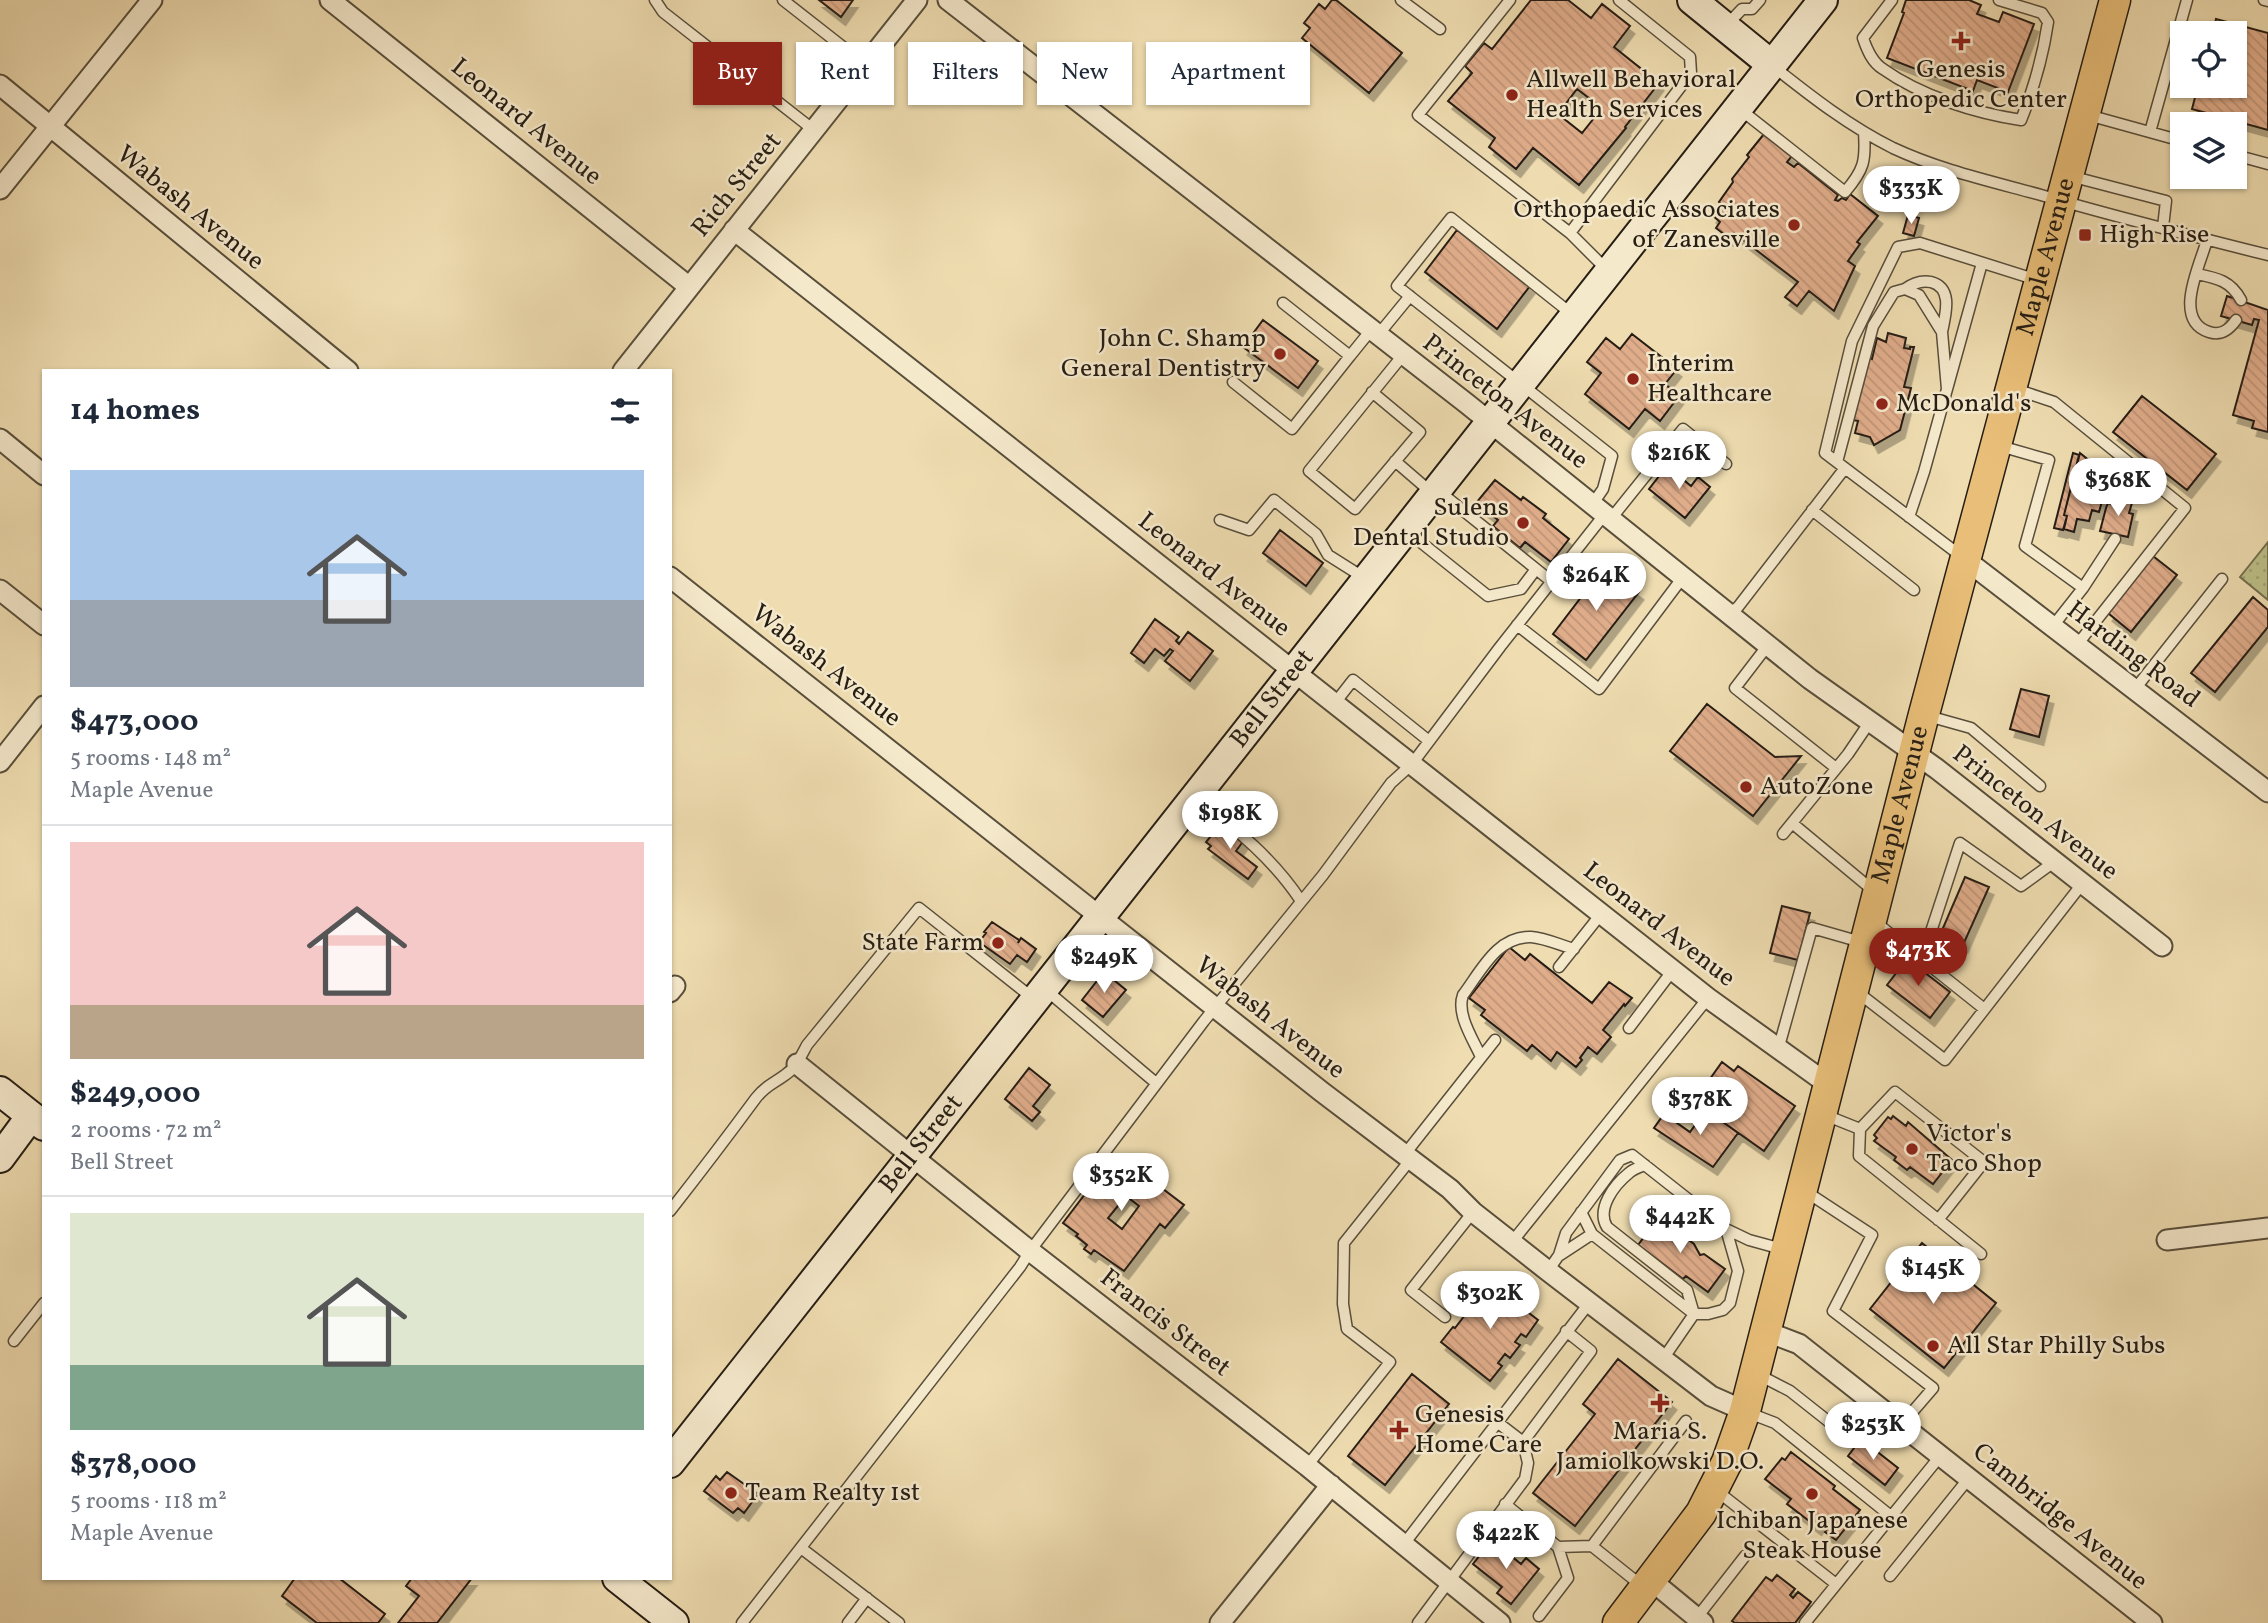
<!DOCTYPE html>
<html lang="en">
<head>
<meta charset="utf-8">
<style>
  :root { --surface:#fff; --page:#f2f2f3; --text:#1f2937; --muted:#747a83; --line:#e0e1e3; --accent:#8f2418 }
  body { margin:0; font-family:Vollkorn,serif; background:var(--page); color:var(--text); height:100vh; display:flex; flex-direction:column; font-size:26px; white-space:nowrap }
  * { box-sizing:border-box; margin:0 }
  p { font-size:23px; color:var(--muted) }
  .icon { flex:none; width:38px; height:38px; fill:none; stroke:currentColor; stroke-width:2; stroke-linecap:round; stroke-linejoin:round }
  .map { position:relative; flex:1; overflow:hidden }
  .side { position:absolute; left:42px; top:369px; width:630px; height:1211px; display:flex; flex-direction:column; background:var(--surface); border-radius:0px; box-shadow:0 2px 5px #0004 }
  .side>* { flex:none }
  .hud { position:absolute; left:693px; top:42px; width:665px; height:63px; display:flex; gap:14px }
  .fabs { position:absolute; left:2170px; top:21px; display:grid; gap:14px }
  .fabs a { display:grid; place-items:center; width:77px; height:77px; border-radius:0px; background:var(--surface); box-shadow:0 2px 5px #0004; font-size:35px }
  .price { position:absolute; translate:-50% -60px; padding:0 16px; border-radius:24px; background:#fff; color:#222; font-size:23px; line-height:46px; filter:drop-shadow(0 2px 4px #0008) }
  .price::after { content:''; position:absolute; left:50%; top:42px; width:21px; height:16px; margin-left:-10px; background:inherit; clip-path:polygon(0 0,100% 0,50% 100%) }
  .price.current { background:var(--accent); color:#fff }
  ul { padding:0; list-style:none }
  li { display:grid; align-content:center; gap:14px; height:371px; padding:0 28px }
  li+li { border-top:2px solid var(--line) }
  li span { display:grid; place-items:center; height:217px; border-radius:0px; color:#555 }
  li>.icon { margin-inline-start:auto }
  span .icon { width:126px; height:126px; fill:#fffc; stroke-width:1 }
  li b { font-size:30px }
  h2 { display:flex; justify-content:space-between; align-items:center; height:84px; padding:0 28px; font-size:30px }
  .tag { padding:0 24px; border-radius:0px; background:var(--surface); box-shadow:0 2px 5px #0004; font-size:24px; line-height:63px }
  .tag.current { background:var(--accent); color:#fff }
  .map>svg:first-child { display:block }
</style>
</head>
<body>
<div class="map">
<svg width="2268" height="1623" viewBox="0 0 2268 1623">
  <defs>
    <pattern id="garden-dots" width="8" height="8" patternUnits="userSpaceOnUse" patternTransform="scale(1.75)"><rect width="8" height="8" fill="#bdc089"/><path d="M2 2h.1M6 6h.1" fill="none" stroke="#a2a575" stroke-width="1.8" stroke-linecap="round"/></pattern>
    <pattern id="building-back-hatch" width="6" height="6" patternUnits="userSpaceOnUse" patternTransform="scale(1.75)"><rect width="6" height="6" fill="#e0ad8b"/><path d="M-1 5l2 2M0 0l6 6M5-1l2 2" fill="none" stroke="#c09477"/></pattern>
    <filter id="shadow"><feDropShadow dx="4.5" dy="8" stdDeviation="0" flood-color="#0004"/></filter>
  </defs>
  <rect width="100%" height="100%" fill="#efddb1"/>
  <filter id="stains"><feTurbulence type="fractalNoise" baseFrequency=".00286" numOctaves="4"/><feColorMatrix values="0 0 0 0 .2 0 0 0 0 .09 0 0 0 0 .02 0 0 0 .5 -.17"/></filter>
  <radialGradient id="worn" r=".72"><stop offset=".6" stop-color="#630" stop-opacity="0"/><stop offset="1" stop-color="#630" stop-opacity=".3"/></radialGradient>
  <path fill="url(#garden-dots)" stroke="#726f4e" stroke-width="2" d="M2268,542v58l-28,-23z"/>
  <path fill="url(#building-back-hatch)" stroke="#261e14" stroke-width="2" fill-rule="evenodd" filter="url(#shadow)" d="M819,0h34l-12,17z
    M1332,0h4l66,53 -33,40 -67,-55 8,-10 -6,-5 15,-19 6,5z
    M1531,0h37l23,18 11,-14 28,22 -16,21 45,36 -34,44 1,1 -47,57 -46,-37 -17,21 -27,-22 6,-9 -47,-37 24,-28 -7,-7 19,-23 8,6zM1577,89l25,19 -20,25 -24,-19z
    M1906,0h63l12,5 -4,9 22,8 4,-10 31,12 -26,68 -31,-12 -4,11 -86,-33 17,-45 -2,-1z
    M2216,19l52,14v97l-76,-21 6,-23h37v-53h-22z
    M1764,134l28,22 -5,6 7,5 4,-4 40,32 -3,5 3,1 4,-3 4,2 4,-6 28,22 -21,26 3,2 -12,17 7,5 -21,45 -25,-20 -12,15 -12,-9 13,-15 -64,-49 -5,5 -13,-10 4,-6 -8,-7 9,-11 -2,-2 14,-20 -1,-3 17,-22 -2,-2z
    M1908,215l11,3 -5,18 -11,-3z
    M1457,230l73,56 -33,43 -72,-57z
    M2227,296l41,14v122l-16,-4 2,-7 -21,-6 26,-95 -5,-1 -2,6 -31,-9z
    M1263,320l55,41 -20,27 -55,-41z
    M1888,333l18,5 -2,10 6,1v-2h4l-10,40 7,1 -11,42 -26,15 -4,-8 -15,-4 3,-12 -5,-1 16,-62 3,1 5,-21 9,4z
    M1632,334l45,35 -12,15 14,12 -19,25 -15,-12 -16,20 -44,-35 16,-21 -14,-11 19,-24 14,11z
    M2142,396l74,58 -29,36 -74,-58z
    M2073,453l6,2 -15,60 3,1 -4,14 -9,-2z
    M2080,453l22,18 -6,25 7,2 -4,14 -7,-2 -3,11 -12,-2 -3,13 -10,-3 3,-13 -3,-1z
    M1667,466l24,20 7,-9 12,10 -25,31 -36,-29z
    M1495,480l26,20 2,-3 23,17 -3,4 26,21 -18,23 -26,-20 -5,6 -27,-22 5,-6 -22,-17z
    M2113,498l19,5 -3,10 4,1 -5,23 -28,-6 6,-23 2,-5 4,1z
    M1280,530l43,33 -17,23 -43,-33z
    M2153,556l24,19 -46,57 -23,-19z
    M1605,566l34,26 -53,68 -33,-26z
    M2253,597l15,13v17l-53,65 -24,-19z
    M1155,619l24,18 -3,4 3,3 9,-12 25,19 -23,30 -25,-20 8,-10 -3,-2 -6,7 -9,-7 -11,14 -13,-10z
    M2021,689l28,7 -10,41 -29,-8z
    M1707,704l68,53 26,-1 -48,60 -83,-65z
    M1219,826l3,4 3,-4 19,14 -8,11 21,16 -9,12 -40,-30 3,-3 -5,-4z
    M1965,877l24,10 -26,58 -23,-10z
    M1782,906l28,7 -12,47 -28,-7z
    M992,922l27,18 -1,3 3,-5 15,11 -9,13 -10,-7 -7,9 -31,-22 7,-9 -2,-1z
    M1509,947l16,13 5,-6 62,49 17,-21 23,16 -7,8 -1,-2 -21,26 8,7 -14,17 -9,-7 -8,11 2,2 -6,7 -19,-15 -6,9 -19,-16 -5,6 -46,-36 4,-5 -16,-12z
    M1907,959l43,33 -20,26 -43,-33z
    M1104,972l22,18 -23,27 -21,-17z
    M1722,1062l12,9 4,-5 57,40 -31,45 -58,-41 6,-9 -12,-8z
    M1029,1068l21,17 -17,21 7,6 -8,9 -27,-22z
    M1706,1110l32,23 -25,34 -59,-39 10,-14 26,18z
    M1893,1116l13,10 2,-4 44,38 -19,24 -23,-17 -3,3 -13,-10 2,-3 -22,-16 3,-3 -3,-3 14,-18 3,2z
    M1114,1156l26,20 2,-3 42,32 -19,23 -5,-4 -36,47 -30,-21 -3,4 -7,-5 3,-4 -11,-9 2,-2 -15,-11zM1126,1196l13,10 -17,23 -14,-11z
    M1663,1220l31,24 6,11 4,-1 21,15 -17,23 -22,-16 -3,3 -45,-34 6,-8 -6,-4 8,-10 9,7z
    M1922,1243l74,60 -52,65 -74,-59z
    M1488,1281l50,39 -12,17 -5,-3 -6,8 5,3 -10,13 -5,-4 -7,9 4,3 -12,15 -49,-39 12,-15 2,1 23,-30 -2,-2z
    M1618,1359l54,43 -97,124 -42,-33 62,-79 -12,-10z
    M1412,1374l37,30 -64,81 -37,-29z
    M1861,1439l37,29 -13,17 -37,-29z
    M1791,1452l44,34 -2,3 27,21 -24,30 -11,-8 8,-10 -8,-6 -8,11 -30,-23 4,-5 -26,-20 17,-21 3,2z
    M727,1472l31,22 -14,19 -6,-5 -5,5 -29,-22 12,-15 4,4z
    M1492,1540l29,24 5,-6 13,11 -28,35 -14,-11 5,-6 -29,-23z
    M1777,1575l18,14 -5,6 3,3 5,-6 13,10 -16,21h-60l-3,-2 34,-44 6,4z
    M295,1578h44l46,36 -7,9h-61l-35,-27z
    M412,1578h60l-35,45h-39l21,-27 -13,-10z"/>
  <g fill="none" stroke-linecap="round" stroke-linejoin="round">
    <g stroke="#584e3b" stroke-width="13">
      <path id="lane" d="M655,0l8,12 152,119
        M783,0l83,65
        M1401,0l39,29
        M1510,0l-92,115 152,118 37,37
        M1892,0l-29,38c4,12 9,24 20,31 38,27 92,44 138,51 13,-32 22,-64 27,-98l-6,-9 -43,-13
        M2264,0l4,1
        M1726,26l16,-17h10l8,-9
        M1774,67c38,30 75,59 119,81 47,22 97,33 148,47 75,22 151,41 227,60
        M1741,110l104,82c19,-22 21,-31 19,-60
        M2088,115l94,26
        M2150,132l37,-132
        M2235,155l33,9
        M2070,176l96,25 -3,26
        M1570,233l121,-160 -1,-16 -71,-57
        M2207,240c-7,25 -35,80 2,92 12,4 20,-2 27,-12
        M2197,274c20,4 34,7 44,26
        M1905,289c8,-6 16,-9 26,-7 23,6 14,34 11,50
        M1283,303l67,53 21,-26
        M1573,315l-122,-97 -54,68 215,170 -9,33 -11,16
        M1378,335l32,-39
        M1233,382l59,47 58,-73
        M2015,389l39,13 131,106 -108,137
        M1372,392l48,40 -65,77 -46,-38 94,-116
        M2000,446l49,14 -24,86 58,42 -30,38
        M1395,461l37,32
        M1837,462l36,-136 21,-34 11,-3 14,6 23,37 5,57
        M1440,492l111,89
        M1812,510l102,80
        M1909,517l15,-45 58,-209
        M1220,520l29,10 25,-30 42,34 12,21 38,24
        M1610,520l73,-91 43,35
        M1408,532l80,64 33,-7 15,-20
        M1961,556l-136,-103 27,-112 46,-94 22,-4 117,37
        M2083,588l32,-49
        M1729,614l9,-7 107,-139
        M1517,625l82,64 84,-112
        M1768,645l-33,43 101,80
        M2135,689l87,-110
        M1335,703l18,-23 76,61
        M1928,716l43,12 69,58
        M1197,800c40,29 77,60 104,101
        M1792,823l83,69
        M1783,834l65,-80 21,-31
        M1874,921l109,87
        M1922,959l38,-116 61,43 33,-24
        M1559,967l42,-53
        M1046,990l110,93
        M1856,991l89,69 137,-176
        M1629,1028l44,-58
        M1778,1050l34,-122 49,14
        M1481,1057c-8,-18 -25,-43 -18,-62 18,-24 34,-59 68,-58 14,1 29,8 43,12
        M1825,1115l35,14 -1,27 122,98
        M1860,1129l35,-37 89,70 -46,58
        M1405,1154l90,-114
        M1645,1165c-5,2 -12,4 -16,8 -15,12 -33,36 -22,54l80,63 7,24 -31,45
        M1805,1191l67,44 -39,76 100,77 -31,36
        M670,1211c29,-37 58,-75 86,-113 10,-13 17,-14 29,-23 11,-7 16,-19 22,-30l112,-137 115,91
        M1581,1212l11,22 102,80h14l15,-4 7,-7 8,-32 -12,-42
        M1512,1242l196,-244
        M1560,1255l32,-21
        M1548,1271l11,-16 7,-22 54,-73 12,-5 94,74 23,11 33,9
        M1445,1317l-34,-27 62,-78
        M14,1341l30,-38
        M1759,1375l31,16 62,49
        M1749,1413l26,10 117,94
        M1497,1422l26,20
        M1307,1466l83,-104 -43,-33 -4,-25 1,-61 67,-84
        M1717,1491l119,93
        M1505,1504l53,43 34,-1 94,-125
        M1404,1544l186,-242
        M1592,1546l50,40
        M801,1548l98,75
        M1890,1576l79,-98
        M1539,1616l29,-38 -10,-31
        M1695,1620l50,-64
        M742,1623l278,-356 10,-16 174,-230 119,-146 68,-92 21,-19 88,-117 104,-132
        M848,1623l19,-25
        M1418,1623l107,-144 3,-16 -5,-21 68,-91 -25,-20
        M1805,1623l136,-168"/>
    </g>
    <g stroke="#584e3b" stroke-width="23">
      <path id="street" d="M330,0l358,286
        M948,0l518,403 344,276 127,90 225,177
        M0,85l348,286
        M0,189l152,-189
        M734,230l974,768 121,87
        M623,371l294,-371
        M0,439l44,36
        M1966,560l302,232
        M670,577l652,515 128,97 23,23 75,59 163,125 34,15
        M0,590l44,35
        M0,762l44,-56
        M670,992l5,-6
        M797,1064l233,187 277,215 193,157
        M2167,1240l101,-12
        M1765,1331l34,13 353,279
        M1652,1581l51,42
        M1220,1623l111,-138"/>
    </g>
    <g stroke="#261e14" stroke-width="32">
      <g id="secondary">
        <path d="M1692,0l80,65"/>
        <path d="M0,1091l44,35"/>
        <path d="M0,1158l31,-42"/>
        <path id="s1" d="M670,1463l1153,-1463"/>
        <path d="M617,1578l57,45"/>
      </g>
    </g>
    <g stroke="#261e14" stroke-width="33">
      <g id="primary">
        <path id="s2" d="M1618,1623l83,-110 26,-51 18,-51 179,-697 191,-714"/>
      </g>
    </g>
    <use href="#lane" stroke="#f5e9cc" stroke-width="10"/>
    <use href="#street" stroke="#f5e9cc" stroke-width="19"/>
    <use href="#secondary" stroke="#f5e9cc" stroke-width="28"/>
    <use href="#primary" stroke="#e8be78" stroke-width="30"/>
  </g>
  <g fill="#8f2418" stroke="#f5e9cc" stroke-width="2.5">
    <path d="M1957.5 30.5h7v7h7v7h-7v7h-7v-7h-7v-7h7z"/>
    <circle cx="1512" cy="95" r="7"/>
    <circle cx="1794" cy="225" r="7"/>
    <rect x="2078" y="228" width="14" height="14" rx="3.5"/>
    <circle cx="1280" cy="354" r="7"/>
    <circle cx="1633" cy="379" r="7"/>
    <circle cx="1882" cy="404" r="7"/>
    <circle cx="1523" cy="523" r="7"/>
    <circle cx="1746" cy="787" r="7"/>
    <circle cx="998" cy="943" r="7"/>
    <circle cx="1912" cy="1149" r="7"/>
    <circle cx="1933" cy="1346" r="7"/>
    <path d="M1656.5 1392.5h7v7h7v7h-7v7h-7v-7h-7v-7h7z"/>
    <path d="M1395.5 1419.5h7v7h7v7h-7v7h-7v-7h-7v-7h7z"/>
    <circle cx="731" cy="1493" r="7"/>
    <circle cx="1812" cy="1494" r="7"/>
  </g>
  <g text-anchor="middle" dominant-baseline="central" stroke-width="5" stroke-linejoin="round" paint-order="stroke">
    <g font-size="26" fill="#261e14" stroke="#f5e9cc" text-anchor="start">
      <text x="1961" y="70" text-anchor="middle">Genesis<tspan x="1961" dy="30">Orthopedic Center</tspan></text>
      <text x="1526" y="80">Allwell Behavioral<tspan x="1526" dy="30">Health Services</tspan></text>
      <text x="1780" y="210" text-anchor="end">Orthopaedic Associates<tspan x="1780" dy="30">of Zanesville</tspan></text>
      <text x="2099" y="235">High Rise</text>
      <text x="1266" y="339" text-anchor="end">John C. Shamp<tspan x="1266" dy="30">General Dentistry</tspan></text>
      <text x="1647" y="364">Interim<tspan x="1647" dy="30">Healthcare</tspan></text>
      <text x="1896" y="404">McDonald's</text>
      <text x="1509" y="508" text-anchor="end">Sulens<tspan x="1509" dy="30">Dental Studio</tspan></text>
      <text x="1760" y="787">AutoZone</text>
      <text x="984" y="943" text-anchor="end">State Farm</text>
      <text x="1926" y="1134">Victor's<tspan x="1926" dy="30">Taco Shop</tspan></text>
      <text x="1947" y="1346">All Star Philly Subs</text>
      <text x="1415" y="1415">Genesis<tspan x="1415" dy="30">Home Care</tspan></text>
      <text x="1660" y="1432" text-anchor="middle">Maria S.<tspan x="1660" dy="30">Jamiolkowski D.O.</tspan></text>
      <text x="745" y="1493">Team Realty 1st</text>
      <text x="1812" y="1521" text-anchor="middle">Ichiban Japanese<tspan x="1812" dy="30">Steak House</tspan></text>
    </g>
    <g font-size="26" fill="#261e14" stroke="#f5e9cc">
      <text transform="translate(526 122) rotate(39)">Leonard Avenue</text>
      <text transform="translate(737 185) rotate(-51)">Rich Street</text>
      <text transform="translate(190 208) rotate(39)">Wabash Avenue</text>
      <text stroke="none"><textPath href="#s2" startOffset="1442">Maple Avenue</textPath></text>
      <text transform="translate(1505 402) rotate(38)">Princeton Avenue</text>
      <text transform="translate(1214 575) rotate(38)">Leonard Avenue</text>
      <text transform="translate(2133 655) rotate(37)">Harding Road</text>
      <text transform="translate(826 666) rotate(38)">Wabash Avenue</text>
      <text stroke="none"><textPath href="#s1" startOffset="973">Bell Street</textPath></text>
      <text stroke="none"><textPath href="#s2" startOffset="875">Maple Avenue</textPath></text>
      <text transform="translate(2035 813) rotate(38)">Princeton Avenue</text>
      <text transform="translate(1659 925) rotate(38)">Leonard Avenue</text>
      <text transform="translate(1270 1018) rotate(38)">Wabash Avenue</text>
      <text stroke="none"><textPath href="#s1" startOffset="406">Bell Street</textPath></text>
      <text transform="translate(1165 1323) rotate(38)">Francis Street</text>
      <text transform="translate(2060 1517) rotate(39)">Cambridge Avenue</text>
    </g>
  </g>
  <rect width="100%" height="100%" filter="url(#stains)"/>
  <rect width="100%" height="100%" fill="url(#worn)"/>
</svg>
<div class="fabs">
<a><svg class="icon" aria-label="locate" viewBox="0 0 24 24"><circle cx="12" cy="12" r="6"/><path d="M12 2v4M12 18v4M2 12h4M18 12h4"/></svg></a>
<a><svg class="icon" aria-label="layers" viewBox="0 0 24 24"><path d="M12 4l9 5-9 5-9-5zM3 14l9 5 9-5"/></svg></a>
</div>
<b class="price" style="left:1911px;top:226px">$333K</b>
<b class="price" style="left:1679px;top:491px">$216K</b>
<b class="price" style="left:2118px;top:518px">$368K</b>
<b class="price" style="left:1596px;top:613px">$264K</b>
<b class="price" style="left:1230px;top:851px">$198K</b>
<b class="price current" style="left:1918px;top:988px">$473K</b>
<b class="price" style="left:1104px;top:995px">$249K</b>
<b class="price" style="left:1700px;top:1137px">$378K</b>
<b class="price" style="left:1121px;top:1213px">$352K</b>
<b class="price" style="left:1680px;top:1255px">$442K</b>
<b class="price" style="left:1933px;top:1306px">$145K</b>
<b class="price" style="left:1490px;top:1331px">$302K</b>
<b class="price" style="left:1873px;top:1462px">$253K</b>
<b class="price" style="left:1506px;top:1571px">$422K</b>
<div class="hud">
<a class="tag current">Buy</a>
<a class="tag">Rent</a>
<a class="tag">Filters</a>
<a class="tag">New</a>
<a class="tag">Apartment</a>
</div>
<section class="side">
<h2>14 homes<svg class="icon" aria-label="filters" viewBox="0 0 24 24"><path d="M4 7h16M4 17h16"/><circle cx="9" cy="7" r="2"/><circle cx="15" cy="17" r="2"/></svg></h2>
<ul>
<li><span style="background:linear-gradient(#a9c7e8 60%,#9aa5b1 0)"><svg class="icon" aria-label="home" viewBox="0 0 24 24"><path d="M3 11l9-7 9 7M6 9v11h12V9"/></svg></span><div><b>$473,000</b><p>5 rooms · 148 m²</p><p>Maple Avenue</p></div></li>
<li><span style="background:linear-gradient(#f6c9c9 75%,#b9a48a 0)"><svg class="icon" aria-label="home" viewBox="0 0 24 24"><path d="M3 11l9-7 9 7M6 9v11h12V9"/></svg></span><div><b>$249,000</b><p>2 rooms · 72 m²</p><p>Bell Street</p></div></li>
<li><span style="background:linear-gradient(#dfe7d0 70%,#7fa58c 0)"><svg class="icon" aria-label="home" viewBox="0 0 24 24"><path d="M3 11l9-7 9 7M6 9v11h12V9"/></svg></span><div><b>$378,000</b><p>5 rooms · 118 m²</p><p>Maple Avenue</p></div></li>
</ul>
</section>
</div>
</body>
</html>
